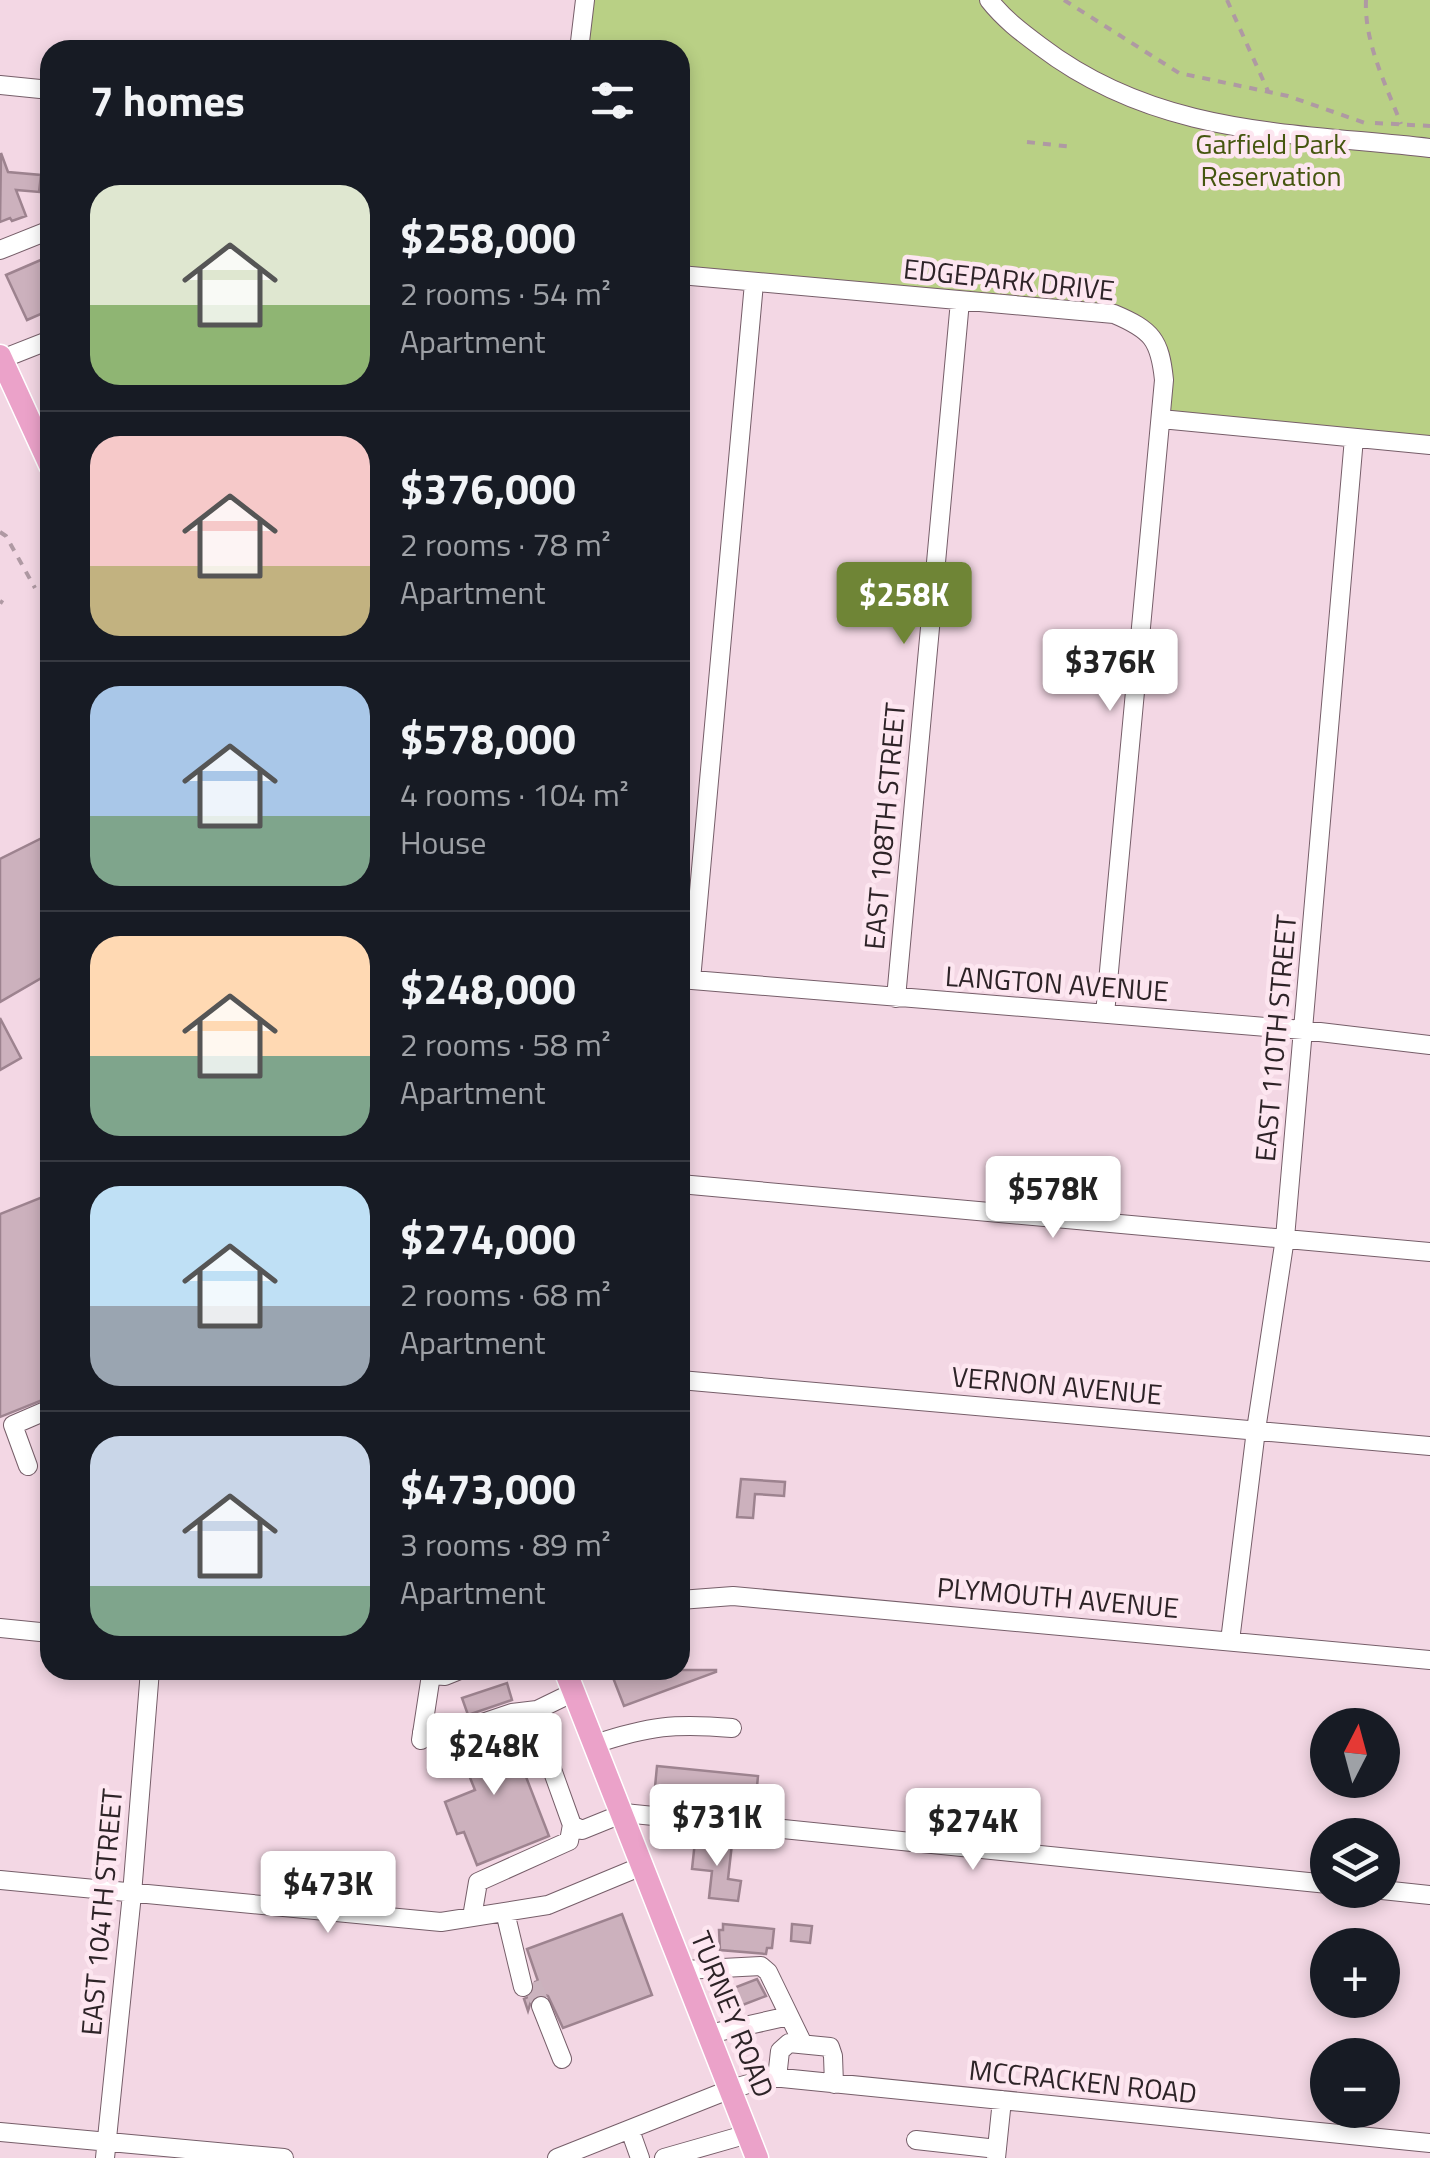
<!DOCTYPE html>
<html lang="en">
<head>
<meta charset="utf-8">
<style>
  :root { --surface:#171b24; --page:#20242c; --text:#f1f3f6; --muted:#9ea1a6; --line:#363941; --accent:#6f8536 }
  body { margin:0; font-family:"Titillium Web",sans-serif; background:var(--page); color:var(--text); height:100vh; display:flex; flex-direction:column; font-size:38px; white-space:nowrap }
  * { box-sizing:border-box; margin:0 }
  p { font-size:32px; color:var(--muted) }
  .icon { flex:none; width:55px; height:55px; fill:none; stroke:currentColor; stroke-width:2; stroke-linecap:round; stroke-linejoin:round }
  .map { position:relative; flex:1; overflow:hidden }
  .sheet { position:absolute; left:40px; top:40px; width:650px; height:1640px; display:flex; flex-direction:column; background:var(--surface); border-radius:30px; box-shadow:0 5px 15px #0003 }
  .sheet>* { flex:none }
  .needle { width:65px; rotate:6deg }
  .buttons { position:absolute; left:1310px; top:1708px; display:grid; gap:20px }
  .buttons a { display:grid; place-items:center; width:90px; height:90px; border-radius:50%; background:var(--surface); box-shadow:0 5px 15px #0003; font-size:50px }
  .price { position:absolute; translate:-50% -85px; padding:0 22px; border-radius:10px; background:#fff; color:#222; font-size:32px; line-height:65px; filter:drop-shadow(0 2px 5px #0008) }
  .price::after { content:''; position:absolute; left:50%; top:60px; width:30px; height:22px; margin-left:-15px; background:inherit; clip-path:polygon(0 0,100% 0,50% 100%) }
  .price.active { background:var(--accent); color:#fff }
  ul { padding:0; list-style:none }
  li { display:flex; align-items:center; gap:30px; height:250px; padding:0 50px }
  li+li { border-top:2px solid var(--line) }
  li span { display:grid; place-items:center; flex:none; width:280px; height:200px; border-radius:30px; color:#555 }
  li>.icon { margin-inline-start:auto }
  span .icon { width:120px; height:120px; fill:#fffc; stroke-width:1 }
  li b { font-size:42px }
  h2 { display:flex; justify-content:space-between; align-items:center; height:120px; padding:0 50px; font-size:42px }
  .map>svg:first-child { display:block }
</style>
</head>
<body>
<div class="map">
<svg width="1430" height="2158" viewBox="0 0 1430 2158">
  <rect width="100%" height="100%" fill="#f3d7e4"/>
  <path fill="#b9d085" d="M585,0h845v445l-269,-26 3,-39 -26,-56 -458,-49v-225h-101z"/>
  <path fill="#ccb1bd" stroke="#9d838f" stroke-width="2.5" d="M1,153l7,19 33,3 -2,17 -23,-2 10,26 -14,5 -2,-3 -10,4z
    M50,256v54l-23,10 -21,-45z
    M50,834v139l-50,29v-143z
    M0,1018l21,40 -21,12z
    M50,1194v203l-50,20v-203z
    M741,1479l44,3 -1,14 -29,-2 -2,24 -16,-1z
    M610,1670h106v2l-92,34z
    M507,1683l5,17 -44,15 -6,-17z
    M507,1728l42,108 -72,29 -13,-33 -7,2 -12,-32 30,-12 -11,-27 -17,6 -9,-23h16z
    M657,1766l101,10 -2,21 -101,-10z
    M695,1841l37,3 -4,35 13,2 -3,20 -29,-3 3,-27 -20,-2z
    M622,1914l30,81 -89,33 -15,-32 -6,-2 -10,4 -4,13 -4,-12 8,-4 3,-13 3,-1 -11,-32z
    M723,1924l51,5 -2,19h-5l-1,6 -46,-4 -1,-20h4z
    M792,1924l20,2 -2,17 -19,-2z
    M757,1979l9,17 -34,13 -6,-18z"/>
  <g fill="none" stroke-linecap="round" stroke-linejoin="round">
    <path stroke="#cbb3be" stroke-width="18" stroke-dasharray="18 9" stroke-linecap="butt" d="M532,1983l9,23"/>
    <g stroke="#765e69" stroke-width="20">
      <path id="minor" d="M989,0c15,19 32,32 51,46 118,90 250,86 390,102
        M579,50l6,-50
        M0,85l50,5
        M0,250l50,-20
        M680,275l434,39c38,16 46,26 50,66l-59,634
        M2,359l48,-19
        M1161,419l269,26
        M680,979l623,51 127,15
        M691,980l63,-697
        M896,998l64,-697
        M680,1184l750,68
        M680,1380l750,66
        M28,1466l-15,-41 37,-16
        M680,1600l53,-4 697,64
        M0,1628l50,5
        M1230,1641l26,-211 29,-192 69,-800
        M431,1675l14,1 15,-6
        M574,1692l-37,18 -2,12 37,103 10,5 42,-17 704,71
        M422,1732l28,2 62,-21 25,-3
        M421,1740l10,-65 -7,-5
        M595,1744c54,-18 80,-21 137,-16
        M0,1880l441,42 107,-17 94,-39
        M1382,1890l48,5
        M505,1912l18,75
        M472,1917l6,-35 91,-41 3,-16
        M684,1970l77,-4 7,6 35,72
        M541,2006l21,53
        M709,2034l80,-18
        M777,2078l3,-27 9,-8 41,4 3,9 1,28
        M630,2130l10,28
        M0,2132l284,26
        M916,2140l81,9
        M105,2158l27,-264 18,-224
        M557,2158l174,-69 41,-12 658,66
        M664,2158l84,-24
        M996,2158l6,-58"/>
    </g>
    <g stroke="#fff" stroke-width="25">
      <path id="major" d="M0,356l50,109
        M565,1670l192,488"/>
    </g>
    <path stroke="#af99a3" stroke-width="4" stroke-dasharray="8 8" stroke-linecap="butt" d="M1064,0l115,73 109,23 77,27
      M1227,0l41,91
      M1366,0c-2,42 20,85 35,124
      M1375,123l55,3
      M1027,142l46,5
      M0,532l6,4 29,52
      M0,601l3,2"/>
    <use href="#minor" stroke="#fff" stroke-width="18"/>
    <use href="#major" stroke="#eba2c9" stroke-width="22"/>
  </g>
  <g text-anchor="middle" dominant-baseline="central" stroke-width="9" stroke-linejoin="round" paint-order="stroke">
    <g font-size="28" fill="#45560f" stroke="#fde6f0">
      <text x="1271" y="143">Garfield Park<tspan x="1271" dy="32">Reservation</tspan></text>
    </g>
    <g font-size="28" fill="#2d2327" stroke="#fde6f0">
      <text transform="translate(1009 279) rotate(6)">EDGEPARK DRIVE</text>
      <text transform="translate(884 826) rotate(-85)">EAST 108TH STREET</text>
      <text transform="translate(1057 983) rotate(4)">LANGTON AVENUE</text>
      <text transform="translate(1275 1038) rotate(-85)">EAST 110TH STREET</text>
      <text transform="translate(1057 1385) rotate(5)">VERNON AVENUE</text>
      <text transform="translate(1058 1597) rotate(5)">PLYMOUTH AVENUE</text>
      <text transform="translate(101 1912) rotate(-85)">EAST 104TH STREET</text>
      <text transform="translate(733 2014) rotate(68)">TURNEY ROAD</text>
      <text transform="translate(1083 2081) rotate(6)">MCCRACKEN ROAD</text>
    </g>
  </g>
</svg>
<div class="buttons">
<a><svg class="needle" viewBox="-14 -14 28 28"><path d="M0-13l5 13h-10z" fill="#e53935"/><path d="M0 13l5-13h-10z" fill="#9ea1a6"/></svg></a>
<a><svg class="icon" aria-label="layers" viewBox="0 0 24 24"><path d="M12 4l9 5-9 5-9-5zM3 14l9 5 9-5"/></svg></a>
<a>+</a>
<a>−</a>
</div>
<b class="price active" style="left:904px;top:647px">$258K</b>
<b class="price" style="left:1110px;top:714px">$376K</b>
<b class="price" style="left:1053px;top:1241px">$578K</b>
<b class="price" style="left:494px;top:1798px">$248K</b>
<b class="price" style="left:717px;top:1869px">$731K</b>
<b class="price" style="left:973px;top:1873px">$274K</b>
<b class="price" style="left:328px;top:1936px">$473K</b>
<section class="sheet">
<h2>7 homes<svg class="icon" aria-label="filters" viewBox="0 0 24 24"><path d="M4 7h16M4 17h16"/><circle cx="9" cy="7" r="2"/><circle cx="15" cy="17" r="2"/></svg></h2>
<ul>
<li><span style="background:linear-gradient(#dfe7d0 60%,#8fb573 0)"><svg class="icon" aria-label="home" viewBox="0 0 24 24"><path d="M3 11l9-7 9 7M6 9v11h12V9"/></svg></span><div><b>$258,000</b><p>2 rooms · 54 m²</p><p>Apartment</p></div></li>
<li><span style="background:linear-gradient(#f6c9c9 65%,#c2b280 0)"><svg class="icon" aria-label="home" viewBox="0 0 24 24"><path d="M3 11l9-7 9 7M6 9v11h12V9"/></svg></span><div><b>$376,000</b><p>2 rooms · 78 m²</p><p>Apartment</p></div></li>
<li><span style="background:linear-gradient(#a9c7e8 65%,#7fa58c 0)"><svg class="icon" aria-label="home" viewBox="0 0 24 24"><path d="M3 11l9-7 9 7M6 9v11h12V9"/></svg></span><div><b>$578,000</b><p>4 rooms · 104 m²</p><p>House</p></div></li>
<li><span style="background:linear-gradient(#ffd9b3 60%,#7fa58c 0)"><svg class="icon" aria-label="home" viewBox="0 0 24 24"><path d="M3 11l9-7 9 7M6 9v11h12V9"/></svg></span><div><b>$248,000</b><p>2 rooms · 58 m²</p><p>Apartment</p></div></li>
<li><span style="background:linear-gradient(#bfe0f5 60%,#9aa5b1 0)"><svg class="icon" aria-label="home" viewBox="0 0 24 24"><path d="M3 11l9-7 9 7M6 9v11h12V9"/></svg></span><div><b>$274,000</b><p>2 rooms · 68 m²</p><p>Apartment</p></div></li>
<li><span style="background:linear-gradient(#c9d6e8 75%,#7fa58c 0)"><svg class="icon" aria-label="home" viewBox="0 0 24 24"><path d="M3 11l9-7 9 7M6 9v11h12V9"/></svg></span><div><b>$473,000</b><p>3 rooms · 89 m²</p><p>Apartment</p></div></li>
</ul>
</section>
</div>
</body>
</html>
